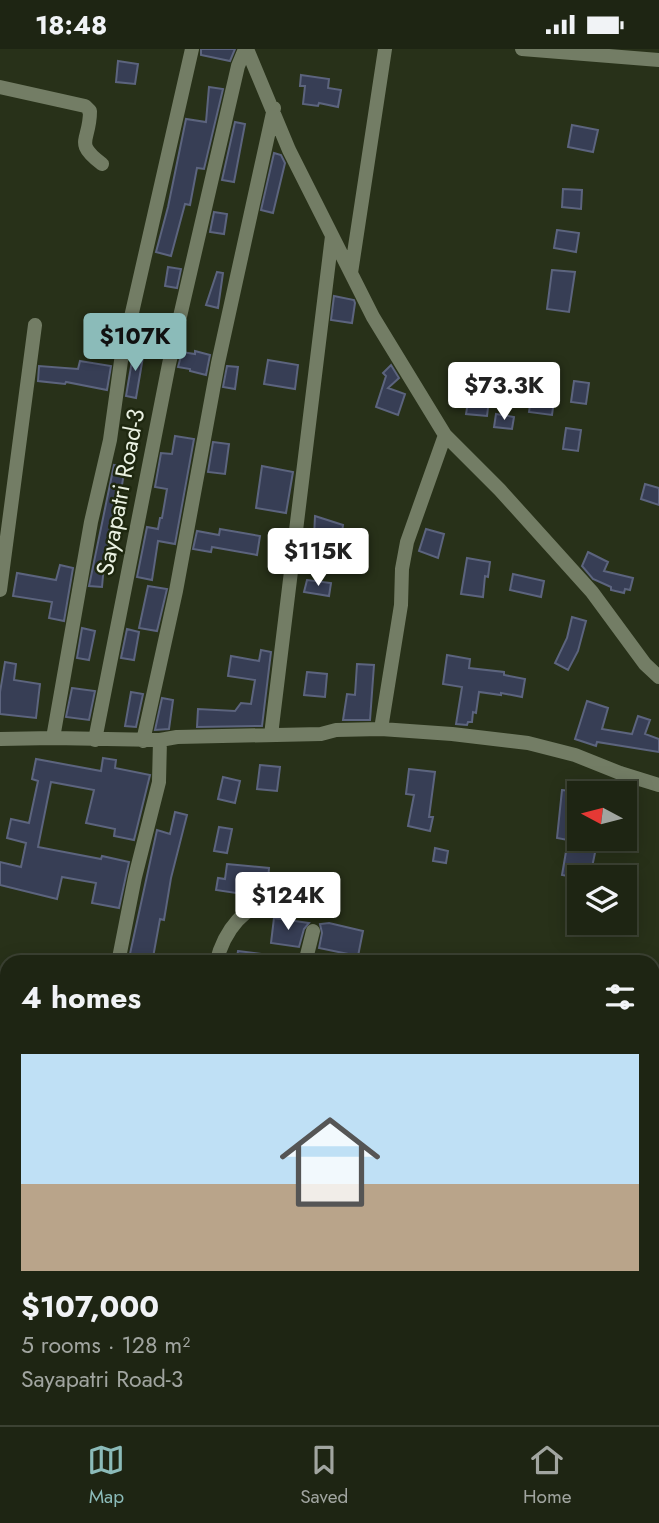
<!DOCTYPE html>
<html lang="en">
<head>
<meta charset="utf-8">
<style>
  :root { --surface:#1e2513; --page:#262d1c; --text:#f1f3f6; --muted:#a1a5a0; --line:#3c4233; --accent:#8bbbb9 }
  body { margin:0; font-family:Jost,sans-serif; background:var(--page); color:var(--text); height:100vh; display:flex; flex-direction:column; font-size:26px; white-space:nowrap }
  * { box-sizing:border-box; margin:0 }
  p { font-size:23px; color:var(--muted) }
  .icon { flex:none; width:38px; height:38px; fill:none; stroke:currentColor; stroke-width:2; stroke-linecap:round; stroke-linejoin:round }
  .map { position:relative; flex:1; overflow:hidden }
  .sheet { position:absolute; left:0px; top:906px; width:660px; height:471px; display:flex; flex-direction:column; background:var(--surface); border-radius:21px 21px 0 0; box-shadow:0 4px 18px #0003,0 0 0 2px var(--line) }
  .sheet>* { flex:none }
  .needle { width:46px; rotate:277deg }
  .buttons { position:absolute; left:567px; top:732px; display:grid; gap:14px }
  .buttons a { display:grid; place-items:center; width:70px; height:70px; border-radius:0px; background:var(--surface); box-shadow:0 4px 18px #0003,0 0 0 2px var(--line); font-size:35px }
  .price { position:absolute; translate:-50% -60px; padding:0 16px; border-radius:7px; background:#fff; color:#222; font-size:23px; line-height:46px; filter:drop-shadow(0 2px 4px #0008) }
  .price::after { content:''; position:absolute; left:50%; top:42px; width:21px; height:16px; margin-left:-10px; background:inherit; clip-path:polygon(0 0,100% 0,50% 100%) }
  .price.selected { background:var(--accent); color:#111 }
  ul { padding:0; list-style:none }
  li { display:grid; align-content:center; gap:14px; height:371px; padding:0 21px }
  li span { display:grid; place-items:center; height:217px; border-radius:0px; color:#555 }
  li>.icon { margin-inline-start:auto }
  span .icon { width:126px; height:126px; fill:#fffc; stroke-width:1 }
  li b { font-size:30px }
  h2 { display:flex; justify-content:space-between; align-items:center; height:84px; padding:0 21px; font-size:30px }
  .status { display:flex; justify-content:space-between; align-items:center; height:49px; padding:0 35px; background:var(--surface); direction:ltr }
  .status svg { height:19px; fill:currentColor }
  .menu { display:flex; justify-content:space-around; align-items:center; height:98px; border-top:2px solid var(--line); background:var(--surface); font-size:19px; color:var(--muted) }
  .menu a { display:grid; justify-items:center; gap:4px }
  .menu .selected { color:var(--accent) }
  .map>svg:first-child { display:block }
</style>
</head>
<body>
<div class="status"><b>18:48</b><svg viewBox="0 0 49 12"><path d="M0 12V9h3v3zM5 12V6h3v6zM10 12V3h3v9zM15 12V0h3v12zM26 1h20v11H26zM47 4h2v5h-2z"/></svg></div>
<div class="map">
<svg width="659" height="1376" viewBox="0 0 659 1376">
  <rect width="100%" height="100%" fill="#283119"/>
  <path fill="#373e55" stroke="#5c647e" stroke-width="2" d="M201,0h34l-5,12 -29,-6z
    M118,12l20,3 -3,20 -19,-2z
    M301,26l28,4 -1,9 13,2 -3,17 -19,-4 -1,3 -15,-2 2,-18h-5z
    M209,38l14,2 -19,80 -7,-1 -7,37 -5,-1 -14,52 -15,-4 12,-45 18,-88 20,3z
    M235,73l10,2 -11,58 -12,-2z
    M572,76l26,5 -5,22 -25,-5z
    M274,104l7,2 4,8 -12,50 -12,-3z
    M563,140l19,1 -1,19 -19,-2z
    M214,163l13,2 -3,20 -14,-2z
    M557,181l22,3 -3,19 -22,-4z
    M168,218l13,2 -4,19 -12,-2z
    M552,221l23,2 -6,40 -22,-3z
    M217,223l6,1 -5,35 -12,-3z
    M334,247l20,4 1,3 -3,20 -21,-3z
    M134,300l10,2 -8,47 -10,-2z
    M195,302l15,4 -4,20 -16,-4v-2l-12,-2 4,-15 13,2z
    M268,311l30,5 -3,24 -31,-5z
    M80,312l31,5 -4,24 -41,-8 -1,2 -27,-3 1,-15 39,3z
    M391,316l8,13 -11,10 17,6 -7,21 -22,-8 10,-31 -3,-3z
    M227,317l11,1 -3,22 -12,-2z
    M474,317l19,2 -6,48 -21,-2z
    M574,332l15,2 -3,21 -15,-2z
    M532,342l23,3 -3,21 -23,-3z
    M496,365l18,3 -2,12 -18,-2z
    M566,379l15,2 -3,21 -15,-2z
    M175,387l19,3 -19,105 -17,-3 -6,39 -15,-3 10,-50 11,2 2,-11h2l5,-29 -12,-2 6,-34 11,1z
    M213,393l16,2 -4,30 -17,-2z
    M114,416l11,2 -4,24 -4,-1 -10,65 -2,-1 -3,33 -13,-1z
    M262,417l31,6 -7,41 -30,-5z
    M645,435l14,4v17l-18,-6z
    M315,467l28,9 -2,16 -27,-4z
    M220,480l40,7 -3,19 -45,-8 -1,5 -18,-3 4,-18 22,4z
    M426,480l18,5 -6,24 -19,-7z
    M588,503l20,10 -4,9 29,7 -3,12 -5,-1 -1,4 -13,-3v-3l-18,-8 -11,-13z
    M467,509l23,4 -2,15 -3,-1 -2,21 -22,-3z
    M60,516l13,3 -9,53 -15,-3 3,-16 -39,-6 4,-23 39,7z
    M513,525l31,7 -3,16 -31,-7z
    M307,531l24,3 -2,13 -25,-4z
    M148,537l19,3 -10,42 -18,-3z
    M572,568l14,4 -8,30 -10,19 -13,-7 12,-25z
    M82,579l13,3 -6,29 -12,-2z
    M127,580l12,3 -5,28 -13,-2z
    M261,601l10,2 -9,74 -65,1 1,-18 37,2 6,-8 10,1 4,-24 -27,-4 3,-20 28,5z
    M447,606l23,4 -1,9 35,4v3l21,4 -3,18 -21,-4v2l-22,-3 -3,21 -3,-1 -1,10h-4l-1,3 -11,-1 6,-37 -19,-3z
    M5,613l11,2 -2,16 26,4 -4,34 -36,-4v-22z
    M357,615l17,1 -4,55h-27l4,-26 8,1z
    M307,623l20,2 -2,23 -21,-2z
    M72,639l23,3 -6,29 -23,-3z
    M131,643l12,2 -7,33 -11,-1z
    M162,649l11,2 -4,29 -14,1z
    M587,652l21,7 -6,21 30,5 6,-18 12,4 -5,14 14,5v13l-62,-10 -1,4 -21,-7z
    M103,709l13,2 -1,8 35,7 -16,65 -20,-4 1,-7 -29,-6 8,-33 -43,-8 -13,65 63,12 1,-3 27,6 -10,46 -27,-5 4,-20 -34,-6 -5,22 -57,-14v-23l21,5 5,-24 -19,-5 4,-19 18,4 9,-42 -6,-2 4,-20 65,12z
    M260,716l20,2 -3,24 -20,-2z
    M409,720l26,3 -6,45h4l-3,14 -22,-5 6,-31 -8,-1z
    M223,728l17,4 -5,22 -17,-4z
    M562,741l17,2 -3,18h3v29l18,4 -7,34 -11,1 -17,-3 6,-35 -11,-2z
    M175,763l12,3 -16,63 -7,42 -4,-1 -8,44h-24l29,-133 13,4z
    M219,778l13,2 -5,24 -13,-2z
    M435,799l13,3 -2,12 -13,-2z
    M227,815l42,4 -2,24 -11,4 -40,-6 2,-12 7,1z
    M274,869l35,5 -5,6 -5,18 -28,-4z
    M329,874l34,8 -5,25 -39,-8 3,-15 -2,-9z
    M238,902l32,4 -1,8h-33z"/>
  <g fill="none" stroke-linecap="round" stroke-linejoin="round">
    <path stroke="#737d65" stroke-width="14" d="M247,0l42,101 84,167 72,118 55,55 92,102 53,72 14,13
      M522,0l137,11
      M0,38l85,19 5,5c0,31 -17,31 12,53
      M351,224l34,-224
      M0,541l35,-265
      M381,680l20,-124 1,-36 5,-27 38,-107
      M271,686l61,-499
      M53,689l38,-216 19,-82 11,-79 71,-312
      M0,690l53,-1 107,2 -1,42 -24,95 -17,86
      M95,691l74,-376 69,-298 7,-17
      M160,691l17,-3 144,-3 15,-4 45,-1 71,5 76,9 47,12 45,18 39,12
      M143,692l33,-150 42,-228 56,-255
      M216,914c8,-32 28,-60 63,-63 12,-1 26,2 39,2
      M305,914l8,-32
      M0,1242l7,-26
      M100,1376l1,-6
      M203,1376l2,-6
      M320,1376l1,-6
      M484,1376l2,-6"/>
    <path stroke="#bace9b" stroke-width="18" d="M0,1057l7,2
      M0,1077l7,2
      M653,1292l6,2
      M653,1312l6,2"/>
  </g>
  <g text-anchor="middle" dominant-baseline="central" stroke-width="5" stroke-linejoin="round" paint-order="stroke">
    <g font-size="24" fill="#eaf1e2" stroke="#1e270f">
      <text transform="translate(120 443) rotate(-79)">Sayapatri Road-3</text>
    </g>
  </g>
</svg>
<div class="buttons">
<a><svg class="needle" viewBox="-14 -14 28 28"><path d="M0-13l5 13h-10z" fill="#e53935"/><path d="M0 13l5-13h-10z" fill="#a1a5a0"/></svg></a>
<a><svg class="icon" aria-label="layers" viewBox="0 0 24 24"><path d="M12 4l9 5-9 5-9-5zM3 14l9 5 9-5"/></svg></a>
</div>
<b class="price selected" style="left:135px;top:324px">$107K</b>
<b class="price" style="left:504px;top:373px">$73.3K</b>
<b class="price" style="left:318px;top:539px">$115K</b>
<b class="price" style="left:288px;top:883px">$124K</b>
<section class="sheet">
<h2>4 homes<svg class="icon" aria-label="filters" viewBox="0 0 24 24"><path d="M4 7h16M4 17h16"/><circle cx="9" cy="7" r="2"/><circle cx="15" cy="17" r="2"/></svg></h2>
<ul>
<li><span style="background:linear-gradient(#bfe0f5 60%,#b9a48a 0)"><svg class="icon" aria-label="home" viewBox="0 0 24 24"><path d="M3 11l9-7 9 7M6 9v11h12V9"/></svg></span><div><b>$107,000</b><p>5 rooms · 128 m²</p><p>Sayapatri Road-3</p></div></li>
</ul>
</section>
</div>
<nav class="menu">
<a class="selected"><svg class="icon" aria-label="map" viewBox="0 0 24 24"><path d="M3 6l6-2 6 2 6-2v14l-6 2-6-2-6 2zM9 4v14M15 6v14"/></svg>Map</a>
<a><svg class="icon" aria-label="saved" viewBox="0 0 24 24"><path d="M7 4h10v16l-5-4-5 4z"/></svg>Saved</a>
<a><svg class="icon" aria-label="home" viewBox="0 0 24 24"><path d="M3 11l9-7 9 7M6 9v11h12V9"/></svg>Home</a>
</nav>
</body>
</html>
